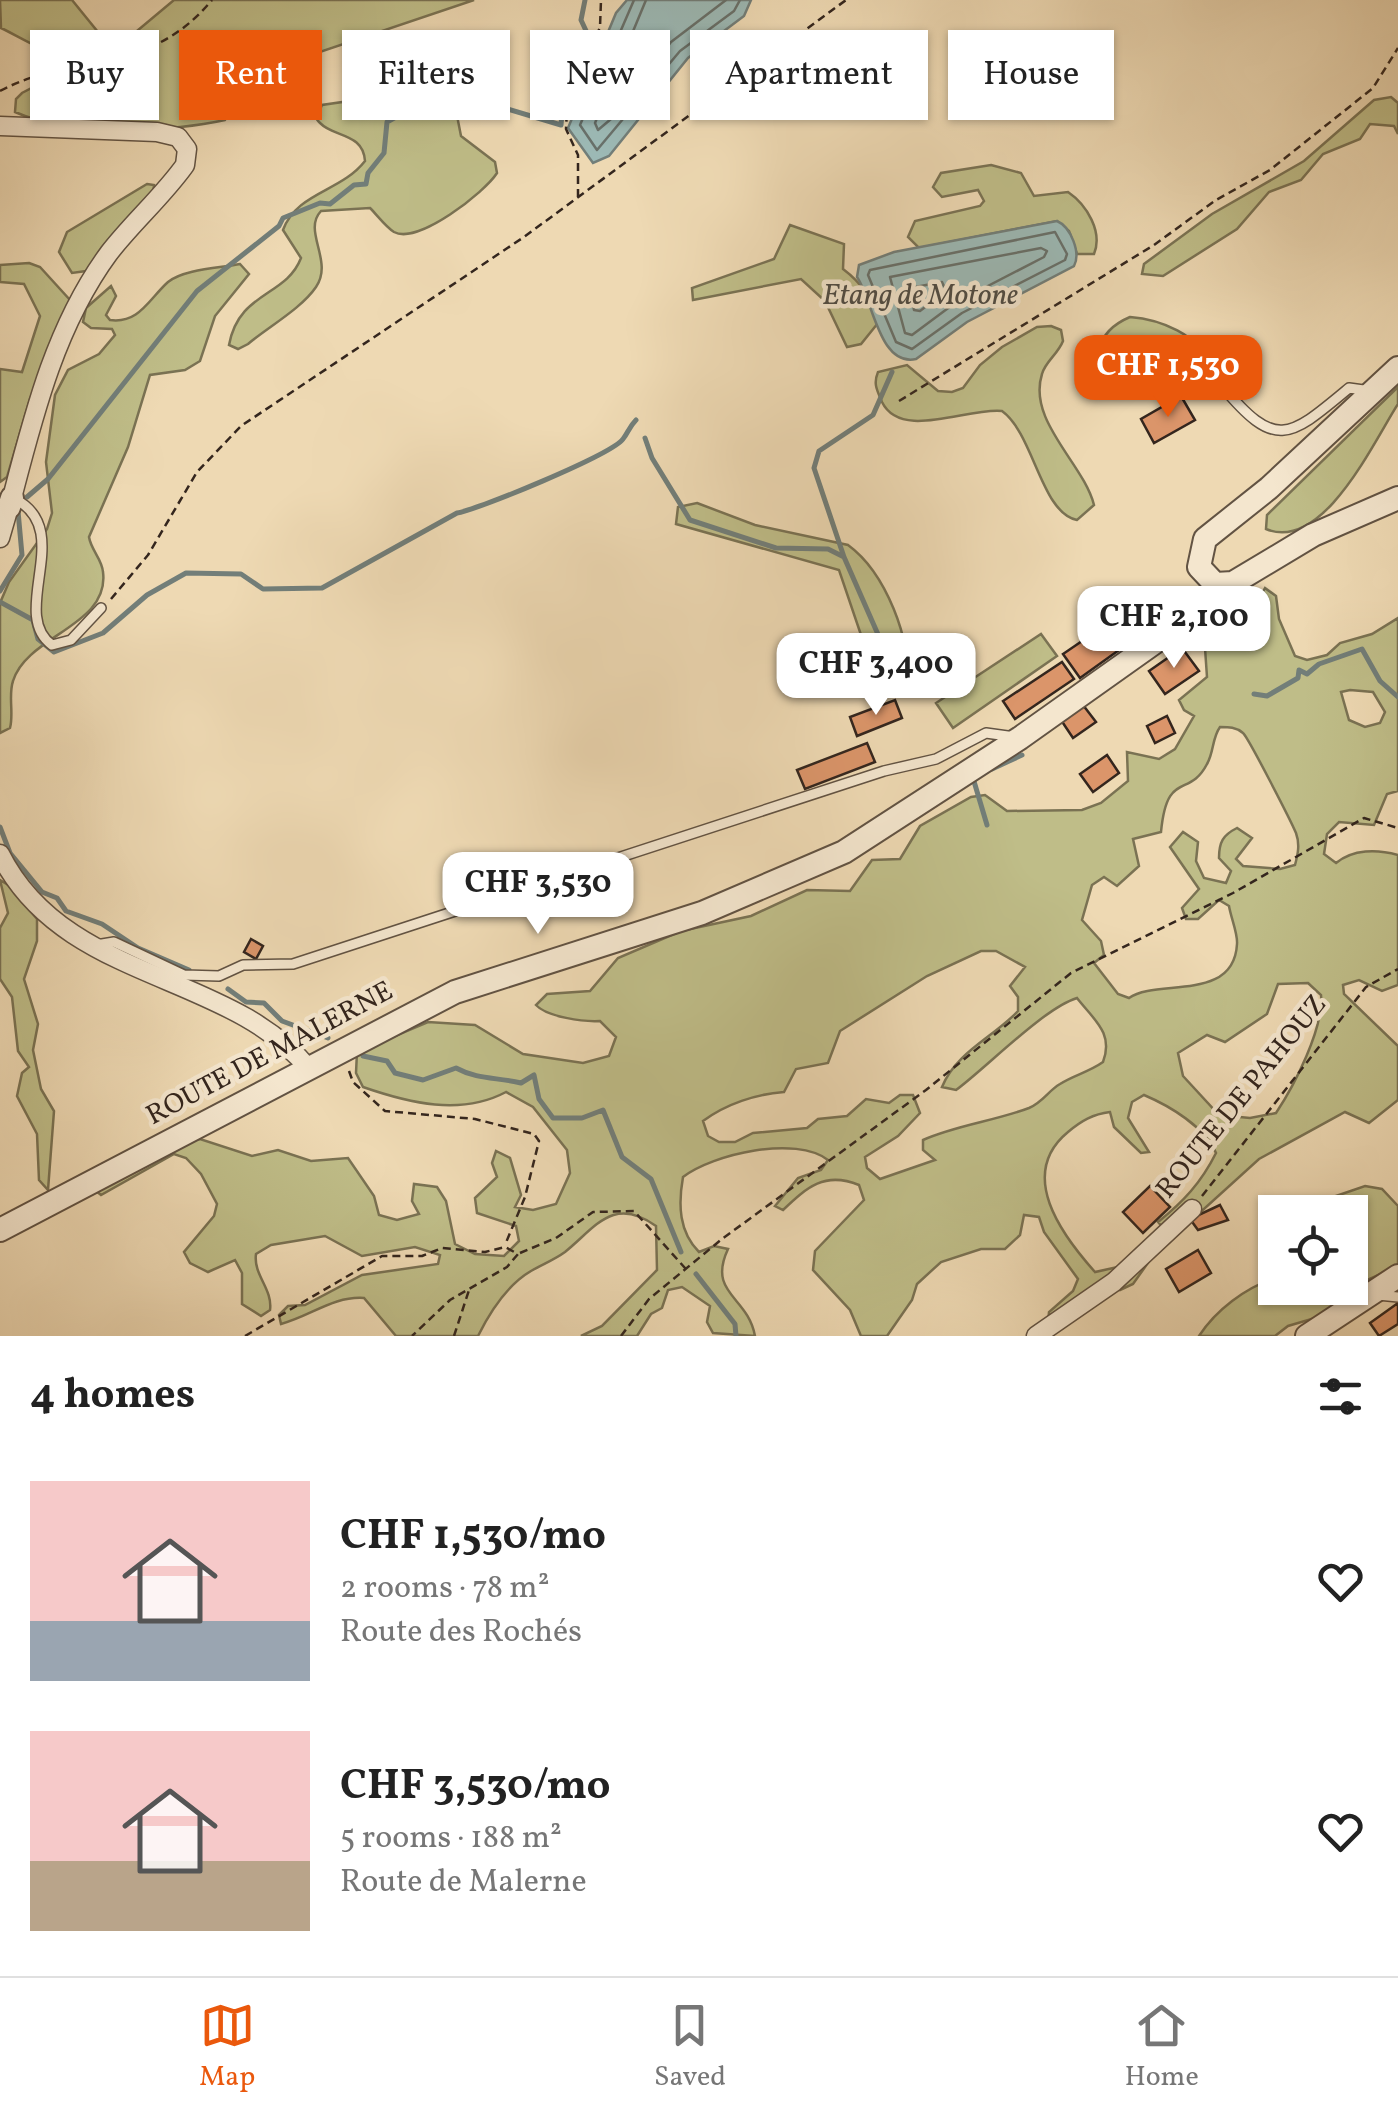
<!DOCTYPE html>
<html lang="en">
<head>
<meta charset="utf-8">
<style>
  :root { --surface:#fff; --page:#f6f6f6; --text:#222; --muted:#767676; --line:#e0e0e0; --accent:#ea580c }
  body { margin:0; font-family:Vollkorn,serif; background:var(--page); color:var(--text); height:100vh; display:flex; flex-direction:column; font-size:38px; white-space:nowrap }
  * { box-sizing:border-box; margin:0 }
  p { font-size:32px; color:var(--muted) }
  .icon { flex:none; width:55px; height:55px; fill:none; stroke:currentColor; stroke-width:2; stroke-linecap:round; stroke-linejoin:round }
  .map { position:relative; height:1336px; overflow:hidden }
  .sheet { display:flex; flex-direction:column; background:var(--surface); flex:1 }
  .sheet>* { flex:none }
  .guide { position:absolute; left:30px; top:30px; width:1340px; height:90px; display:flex; gap:20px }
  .fabs { position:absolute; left:1258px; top:1195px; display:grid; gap:20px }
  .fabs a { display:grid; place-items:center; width:110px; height:110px; border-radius:0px; background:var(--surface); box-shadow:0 2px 8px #0004; font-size:50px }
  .price { position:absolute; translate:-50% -85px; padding:0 22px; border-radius:20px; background:#fff; color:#222; font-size:32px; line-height:65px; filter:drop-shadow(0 2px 5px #0008) }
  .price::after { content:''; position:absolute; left:50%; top:60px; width:30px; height:22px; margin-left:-15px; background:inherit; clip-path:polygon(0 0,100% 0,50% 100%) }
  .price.active { background:var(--accent); color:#fff }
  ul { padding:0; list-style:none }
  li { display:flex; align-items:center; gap:30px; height:250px; padding:0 30px }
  li span { display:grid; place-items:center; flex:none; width:280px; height:200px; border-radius:0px; color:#555 }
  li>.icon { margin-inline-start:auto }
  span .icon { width:120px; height:120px; fill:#fffc; stroke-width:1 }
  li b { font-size:42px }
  h2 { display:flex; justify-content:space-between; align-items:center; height:120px; padding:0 30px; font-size:42px }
  .chip { padding:0 35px; border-radius:0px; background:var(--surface); box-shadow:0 2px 8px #0004; font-size:35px; line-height:90px }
  .chip.active { background:var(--accent); color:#fff }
  .tabs { display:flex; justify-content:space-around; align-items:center; height:140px; border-top:2px solid var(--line); background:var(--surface); font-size:28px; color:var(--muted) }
  .tabs a { display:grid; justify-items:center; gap:5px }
  .tabs .active { color:var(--accent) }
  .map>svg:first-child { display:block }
</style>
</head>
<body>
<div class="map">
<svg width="1398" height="1336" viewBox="0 0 1398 1336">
  <rect width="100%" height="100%" fill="#eed9b3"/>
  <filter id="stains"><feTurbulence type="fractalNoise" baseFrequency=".002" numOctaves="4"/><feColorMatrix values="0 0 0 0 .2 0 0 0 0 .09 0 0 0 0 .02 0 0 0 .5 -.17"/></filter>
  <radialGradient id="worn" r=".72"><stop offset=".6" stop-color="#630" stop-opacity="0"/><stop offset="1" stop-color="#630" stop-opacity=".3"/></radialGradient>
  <path fill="#bfbd88" stroke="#7a7253" stroke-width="2.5" fill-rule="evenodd" d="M0,0h72l30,37c-17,44 -73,4 -101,-9z
    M174,0h300l-205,69 -28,22 -16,29c-54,12 -159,15 -210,-8l1,-13 6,-6 109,-57z
    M425,90l28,5 8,41 34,26 2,11c-12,19 -79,72 -103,59 -8,-5 -17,-17 -24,-24l-49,3c-19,20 13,50 -5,76 -15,22 -48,40 -68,57l-10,5 -9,-4c10,-54 57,-48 72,-87l-18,-28c14,-38 58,-38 82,-69 -2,-31 -36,-22 -49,-43l6,-13z
    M1391,97l7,6v31l-4,-8 -24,-2 -10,15 -37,15 -22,26 -32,12 -32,37 -74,47 -21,-2 2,-10 68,-50 92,-53 70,-61z
    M991,165l30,8 13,23 34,-4c19,13 35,40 26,62h-17l-8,-23 -12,-10 -138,27 -11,-11 7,-16 65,-15 4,-5 -6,-11 -36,7 -9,-10 8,-14z
    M147,184l7,1 -1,9 -67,77 -14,2 -13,-21 8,-20z
    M790,225l54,19 -1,25c20,15 28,29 35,54l-17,21 -14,3 -22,-46 -24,-22 -108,21 -1,-12 82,-29z
    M29,263l11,4 30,33 -40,99 -23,78 -7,5v-113l22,3 18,-56 -16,-32 -24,-2v-17z
    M240,264l9,10 -34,42 -15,45 -15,9 -35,5 -22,72 -39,90c2,13 13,22 14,35 7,54 -76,63 -90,109 -5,15 1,32 -3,47l-10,5v-130l9,-21 38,-53 5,-16 -6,-51 9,-67 13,-25 31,-16 16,-19 -3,-6 -21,-1 -8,-6 3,-14 25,-22 5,10 -10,19 4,5c29,4 39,-21 58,-38 16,-13 52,-14 72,-18z
    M1130,317c26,2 75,17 75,50 -83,79 -148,-19 -75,-50z
    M1051,326l10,4 2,11c-5,13 -18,21 -21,33 -15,47 42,90 52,131l-17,15c-36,-7 -43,-86 -75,-109 -34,-4 -101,30 -120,-9 -5,-12 -9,-18 -4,-30l29,-7 31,26 14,1 11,-4 17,-23 22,-18 35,-20z
    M1398,387v17c-24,37 -75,149 -132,125l1,-14z
    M697,503l58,22 93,20c37,27 65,96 59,141l-10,8 -19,-9 -39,-115 -163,-46 2,-17z
    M1265,588l11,8 3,23 16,37 12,4 20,-5 13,-12 32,-9 26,-16v173l-11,3 -13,31 -35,-3 -12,12 -3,20 12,9c17,-14 41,-14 62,-8v130l-16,6 -23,-11 -16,5 1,9 54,52v54l-29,23 -24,-11 -86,47 -87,79 -14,-16c25,-20 43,-39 58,-69 -11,-26 -46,-47 -72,-58l-12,7 -4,16 21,34 -8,1 -27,-26 -4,-15c-17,2 -29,9 -42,20 -51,42 -7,102 27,140l55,-12 -17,24 -13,6 -16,-9 -56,41 1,-10 24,-21 5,-12 -34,-47 -5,-15 -15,-2 -4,20 -15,14h-24l-40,13 -24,22 -5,16 -25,36h-26l-11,-26 -37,-40 2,-19 49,-51 -5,-15c-34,-14 -52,2 -76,25l-8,-4 23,-28 23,-8 7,-10c-32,-25 -115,-6 -145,17 -5,28 -4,55 16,75l15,-6 14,3c-21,45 20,47 27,87l-42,-3 -6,-11 3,-16 -28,-19 -14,3 -6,18 -11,6 -14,22h-56l21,-10 55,-56 -1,-44c-43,-31 -61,2 -91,26 -11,8 -22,12 -34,19 -24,14 -41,41 -53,65h-82l-32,-38c-31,-2 -53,18 -83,26l-2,-9 9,-9 17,-1 57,-30 76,-11 2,-9 -25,-8 -53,9 -37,-20 -54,9 -15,9c-3,21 17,35 14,56l-9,6 -19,-12v-31l-7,-13 -27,12 -18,-9 -6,-11 30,-36 3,-12 -16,-30 -15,-16 -12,-4 -73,41 -5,-4 91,-50 13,-2 52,17 26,-6 33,11 37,-3 26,38 5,19 18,5 22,-6 -7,-13 2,-17 23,3 9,14 9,43 20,10 29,2 15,-15 -3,-15 -39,-13 -2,-15 22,-21 -5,-14 4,-12 14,7 11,37 -6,12 18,3 23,-6 14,-31 -3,-23 -34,-43 -27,-15c-45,24 -97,11 -143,-5l-7,-14 1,-21 71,-30 47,3 48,29 60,9 26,-7 7,-19 -16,-16c-16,1 -53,-4 -64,-16l11,-11 43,-3 28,-33 63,-27 70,-15 56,-26 43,1 22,-31 28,-1 20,-33 51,-29 14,-2 22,16 75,-1 19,-7 27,-22 -1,-29 32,7 16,-10 19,-33 -10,-6 -5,-10 28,-23 -2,-29 6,-12 37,-17zM1350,690l23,2 12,20 -5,11 -15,4 -16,-7 -8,-28zM1220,727c9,0 16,0 23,6 5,4 48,88 53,100 4,11 2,21 -1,32l-15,4 -37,-3 -7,-7 16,-21 -15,-10c-14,7 -18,14 -18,30l12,13 -5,12 -22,-5 -8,-17 2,-19 -15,-10 -13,15 29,42 -17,19 4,11h12l21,-19 10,6c2,12 9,28 8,38 -3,59 -81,34 -108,54l-11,-4 -24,-31 10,-8 -3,-14 -19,-21 10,-35 12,-8 13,9 22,-20 -6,-27 28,-7c6,-63 28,-33 46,-68 7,-12 5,-26 13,-37zM981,951h15l29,16 -15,19 8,11v14c-24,26 -62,41 -76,76l14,3c30,-22 88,-82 121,-92 17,22 37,35 26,64 -14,10 -29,13 -43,22 -12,7 -17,18 -31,24 -34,13 -72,17 -106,32v10l12,10 -55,19 -13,-11 -2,-11 33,-21 22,-23 -7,-18h-13l-11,8 -23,-4 -19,17 -29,3 -11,9 -54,5 -18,9h-16l-11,-6 -5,-15c23,-17 53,-27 81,-29l12,-23 32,-6 12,-32 87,-55zM1308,983l13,12c3,33 -27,91 -45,118l-26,5 -31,-3 -36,-39 -5,-23 29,-18 18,7 42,-28 11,-30z
    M1041,634l16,22 -104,72 -17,-25z
    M0,880l10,6 27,33v22l-13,38 14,45 -5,26 8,39 13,22 -6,79 -9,-10 -2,-46 -20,-38 5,-23 7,-6 -11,-16 -6,-54 -12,-18v-51l8,-15z
    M1365,1186l17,3 16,17v60l-44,20 -32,30 -34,10 -13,10h-76c17,-26 46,-48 76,-58v10h75v-76h-17l3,-16z"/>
  <path fill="#9cb9b5" stroke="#727e79" stroke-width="2.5" d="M627,0h124l-7,16 -56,42 -79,98 -16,7 -25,-35 48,-115z
    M1057,221c14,6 24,32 17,45l-107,56 -51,37c-37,8 -43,-59 -59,-82l2,-12 35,-13z"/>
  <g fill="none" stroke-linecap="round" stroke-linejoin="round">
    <path stroke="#68706a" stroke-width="2.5" d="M634,0l-54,125 17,25 83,-99 54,-40 6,-11
      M646,0l-51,123 3,7 13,-11 60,-77 55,-42
      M1055,232l12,22 -2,6 -103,53 -50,36 -16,-7 -28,-67 2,-5z
      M1041,248l6,3 -3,6 -89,46 -43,32 -7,-2 -15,-56z
      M942,282l4,9 -26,20 -6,-1 -4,-22z"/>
    <path stroke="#727e79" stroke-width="5" d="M645,438l7,20 38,62 86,28 52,1 16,8 36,82 10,40
      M27,497l21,-18 149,-188 82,-65 4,-8 37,-15 10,1 24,-19 12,-1 2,-11 16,-20 3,-31 43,-24 64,7 67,20 3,-34 24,-56 -7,-15 4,-20
      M844,557l-30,-89 5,-17 54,-36 19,-43
      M0,591l22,-36 -4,-44
      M0,602l33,18 5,19 16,13 49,-19 44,-38 39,-22 55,1 22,15 59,-1 135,-75c20,-3 154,-58 166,-74 5,-6 6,-12 13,-19
      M1254,694l13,2 31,-18 1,-8 8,4 12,-10 43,-15 18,32 18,16
      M992,769l30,-14
      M973,778l14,47
      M0,827l10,26 32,39 15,6 9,13 36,13 36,24 51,22
      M228,989l18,13 18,1 18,18 46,17
      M363,1056l24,5 8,12 28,7 33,-12c22,12 41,9 65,15l13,-8 5,24 14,19h29l21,-8 19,47 29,22 30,73
      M696,1274l39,50 1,12"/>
  </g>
  <path fill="#db956a" stroke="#34261e" stroke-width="2.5" d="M1181,396l14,24 -41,23 -13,-24z
    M1110,622l16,23 -46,33 -17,-24z
    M1182,648l17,23 -34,23 -16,-23z
    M1062,662l12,17 -59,40 -12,-18z
    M895,700l7,18 -45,18 -7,-19z
    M1083,705l13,17 -23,16 -12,-18z
    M1167,716l8,17 -20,10 -8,-17z
    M867,743l8,19 -70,27 -8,-19z
    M1107,755l12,18 -26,19 -13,-18z
    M251,939l12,7 -7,13 -12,-7z
    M1150,1186l20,21 -27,26 -20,-21z
    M1220,1205l8,15 -30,10 -8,-11z
    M1198,1250l13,23 -32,19 -13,-23z
    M1398,1303v21l-19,12 -9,-13z"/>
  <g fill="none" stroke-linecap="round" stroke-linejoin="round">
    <g stroke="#625343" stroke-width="12">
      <path id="service" d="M1222,386c54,65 67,52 127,2l22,3
        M15,499c61,31 -7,114 37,146l19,-5 30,-32
        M96,945l18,-3 70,33 35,1 24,-11 50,-1 591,-193 52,-12 50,-26 29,4
        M1378,1295l20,2"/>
    </g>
    <g stroke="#625343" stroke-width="21">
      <path id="minor" d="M0,126l157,6 21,5 9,12 -2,16c-22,31 -52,57 -76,88 -53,72 -75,160 -97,245
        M0,538l9,-31
        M0,854c64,128 229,117 309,215
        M1036,1336l78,-54 78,-73"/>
    </g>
    <g stroke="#625343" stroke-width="26">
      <path id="tertiary" d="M1398,368l-129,120 -64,51 -6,28 16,17 18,-1 80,-48 85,-37
        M9,507l3,-9
        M0,1230l455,-238 247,-79 142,-61 176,-114 162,-115 24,-20 9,-19
        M1307,1336l91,-60"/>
    </g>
    <path stroke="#34261e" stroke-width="2.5" stroke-dasharray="8 5" stroke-linecap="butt" d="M0,91c75,-40 147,-13 212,-91
      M578,197v-42l-12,-26 1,-20 33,-82 1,-27
      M899,401l255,-156 62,-45 54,-30 103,-82 25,-40
      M111,599l37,-44 49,-83 44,-46 283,-189 322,-237
      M349,1071l4,11 32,29 90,8 59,15 5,7 -14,56 -20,48
      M1202,1196l164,-209 32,-18
      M520,1253l36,-15 37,-26 41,-1 51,57
      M245,1336l137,-80h40l20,-8 43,4 20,-5 13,7 -11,13 -57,33 -38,36
      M454,1336l16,-49
      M621,1336l28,-37 73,-60 204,-149 145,-117 162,-80 131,-75 34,10"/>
    <use href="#service" stroke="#f4e6ce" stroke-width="9"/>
    <use href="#minor" stroke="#f4e6ce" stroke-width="18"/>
    <use href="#tertiary" stroke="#f4e6ce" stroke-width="22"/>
  </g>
  <g text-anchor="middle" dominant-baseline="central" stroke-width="9" stroke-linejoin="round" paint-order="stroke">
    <g font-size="28" fill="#34261e" stroke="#f4e6ce">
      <text transform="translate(270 1054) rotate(-28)">ROUTE DE MALERNE</text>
      <text transform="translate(1242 1097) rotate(-51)">ROUTE DE PAHOUZ</text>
    </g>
    <g font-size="30" font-style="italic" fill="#4e4b44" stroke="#f4e6ce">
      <text x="920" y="296">Etang de Motone</text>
    </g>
  </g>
  <rect width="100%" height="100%" filter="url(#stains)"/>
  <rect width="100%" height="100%" fill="url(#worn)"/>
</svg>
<div class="fabs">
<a><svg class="icon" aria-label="locate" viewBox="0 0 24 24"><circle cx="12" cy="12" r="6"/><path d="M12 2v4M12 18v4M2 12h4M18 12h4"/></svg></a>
</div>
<b class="price active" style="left:1168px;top:420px">CHF 1,530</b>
<b class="price" style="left:1174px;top:671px">CHF 2,100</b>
<b class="price" style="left:876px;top:718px">CHF 3,400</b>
<b class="price" style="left:538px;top:937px">CHF 3,530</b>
<div class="guide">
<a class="chip">Buy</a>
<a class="chip active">Rent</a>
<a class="chip">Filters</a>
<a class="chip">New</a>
<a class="chip">Apartment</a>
<a class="chip">House</a>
</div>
</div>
<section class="sheet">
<h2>4 homes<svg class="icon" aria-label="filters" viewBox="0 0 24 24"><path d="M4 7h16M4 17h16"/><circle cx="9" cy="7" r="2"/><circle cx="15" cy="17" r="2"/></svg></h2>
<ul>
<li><span style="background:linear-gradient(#f6c9c9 70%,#9aa5b1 0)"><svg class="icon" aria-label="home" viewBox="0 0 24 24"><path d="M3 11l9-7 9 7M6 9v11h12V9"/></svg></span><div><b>CHF 1,530/mo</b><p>2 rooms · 78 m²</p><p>Route des Rochés</p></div><svg class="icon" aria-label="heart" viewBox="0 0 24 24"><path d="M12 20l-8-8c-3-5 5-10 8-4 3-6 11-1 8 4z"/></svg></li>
<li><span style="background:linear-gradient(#f6c9c9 65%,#b9a48a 0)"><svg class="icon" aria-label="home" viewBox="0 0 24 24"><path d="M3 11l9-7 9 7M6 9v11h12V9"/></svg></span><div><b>CHF 3,530/mo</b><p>5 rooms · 188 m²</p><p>Route de Malerne</p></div><svg class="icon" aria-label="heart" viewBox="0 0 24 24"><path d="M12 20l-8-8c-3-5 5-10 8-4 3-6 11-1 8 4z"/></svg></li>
</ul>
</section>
<nav class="tabs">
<a class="active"><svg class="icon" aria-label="map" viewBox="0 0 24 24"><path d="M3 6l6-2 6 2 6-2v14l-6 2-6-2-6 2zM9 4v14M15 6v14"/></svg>Map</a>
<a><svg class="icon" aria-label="saved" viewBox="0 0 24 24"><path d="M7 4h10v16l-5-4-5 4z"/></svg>Saved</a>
<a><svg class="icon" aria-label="home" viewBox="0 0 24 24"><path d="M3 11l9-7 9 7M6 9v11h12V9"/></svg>Home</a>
</nav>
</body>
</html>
